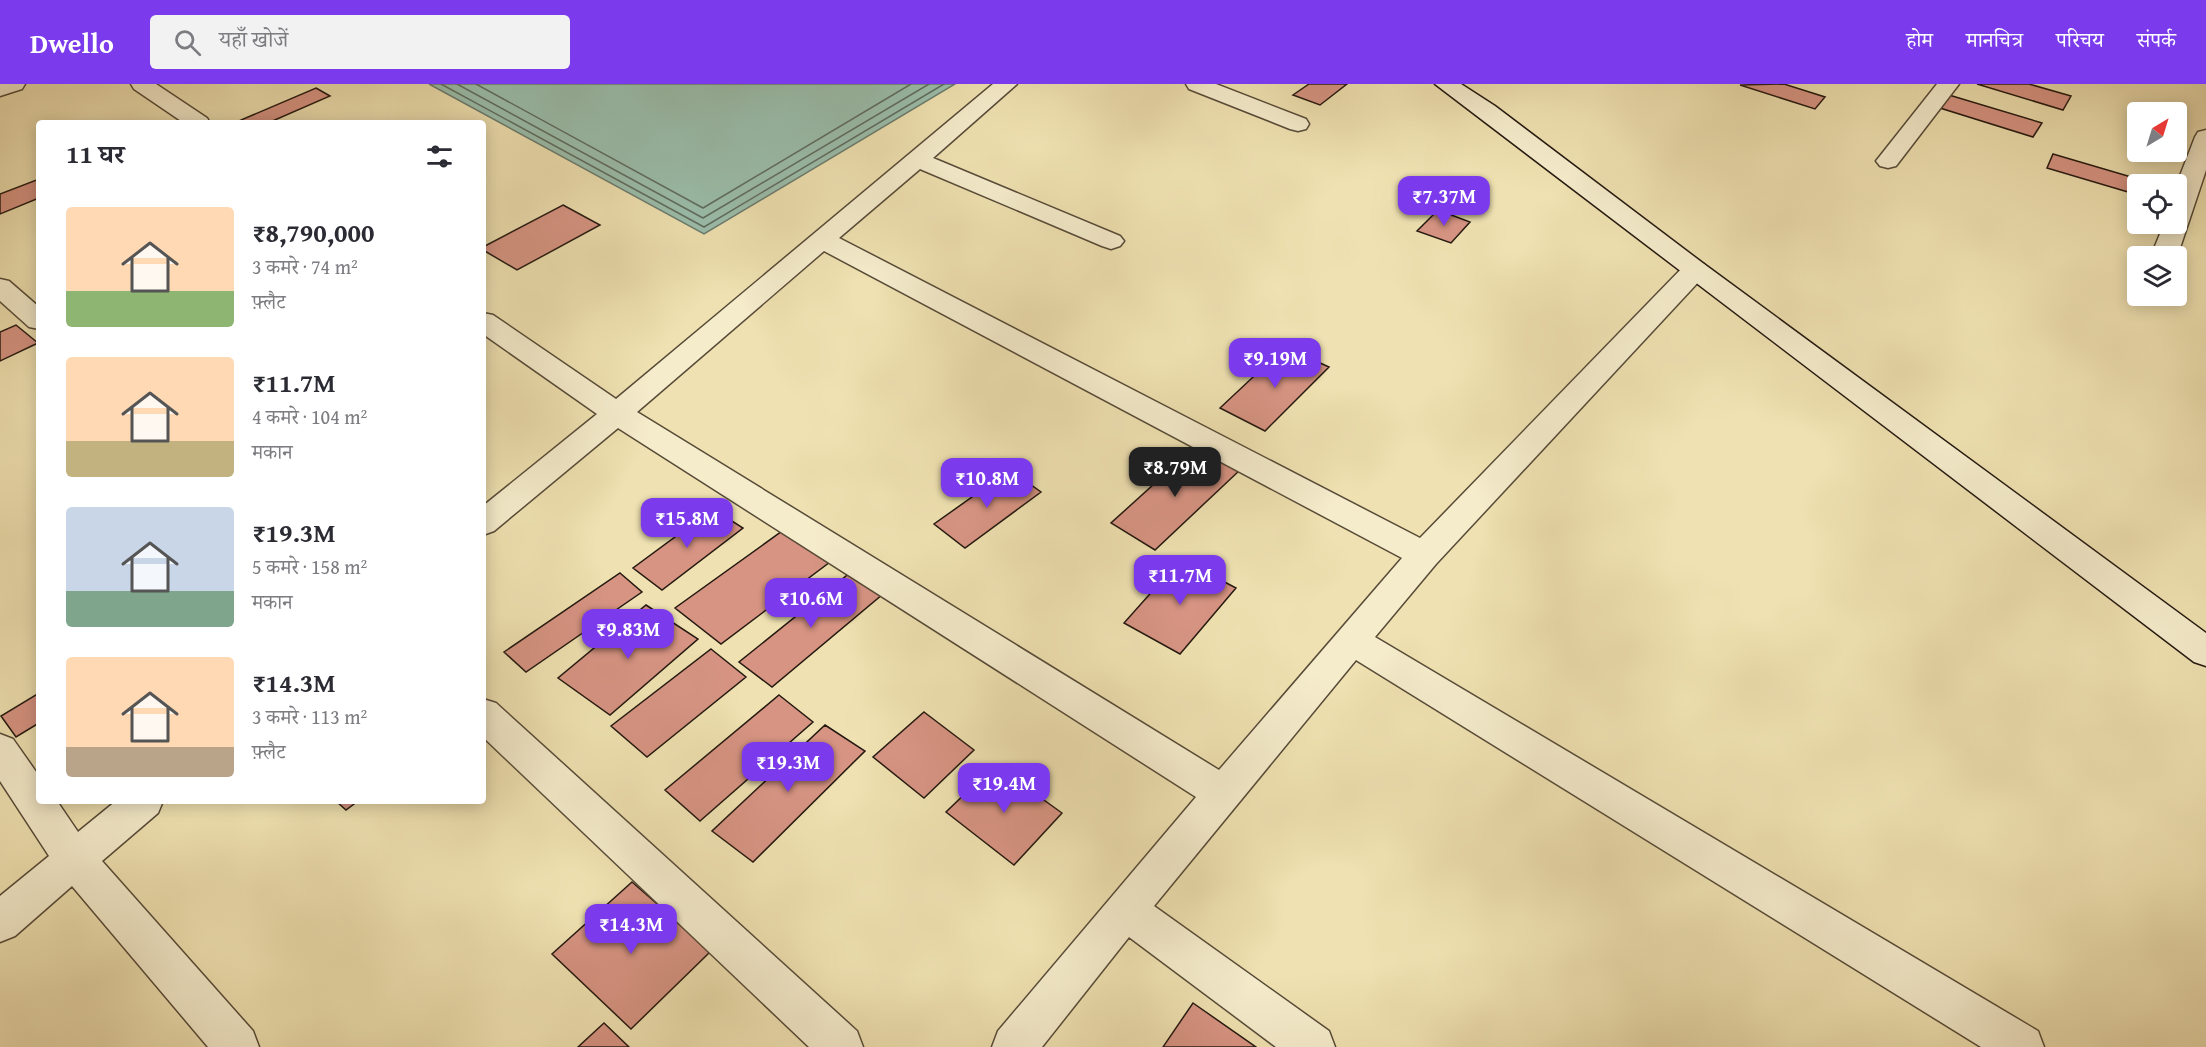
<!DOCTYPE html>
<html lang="hi">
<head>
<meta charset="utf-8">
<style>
  :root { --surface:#fff; --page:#f2f2f3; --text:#2b2b33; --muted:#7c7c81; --accent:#7c3aed }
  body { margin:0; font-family:"Gentium Book Plus","Noto Serif Devanagari",serif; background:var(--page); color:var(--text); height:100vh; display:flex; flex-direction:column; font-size:22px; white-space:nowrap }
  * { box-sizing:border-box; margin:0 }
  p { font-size:20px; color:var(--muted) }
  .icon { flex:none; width:33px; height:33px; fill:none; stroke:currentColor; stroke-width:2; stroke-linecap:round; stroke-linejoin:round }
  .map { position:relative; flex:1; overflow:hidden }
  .side { position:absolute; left:36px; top:36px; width:450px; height:684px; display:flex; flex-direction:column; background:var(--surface); border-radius:6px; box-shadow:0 3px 15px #0003 }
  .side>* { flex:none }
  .needle { width:39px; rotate:38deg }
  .tools { position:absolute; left:2127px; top:18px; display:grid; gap:12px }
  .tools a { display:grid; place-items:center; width:60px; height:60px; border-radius:6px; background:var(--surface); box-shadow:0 3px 15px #0003; font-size:30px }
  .price { position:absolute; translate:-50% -51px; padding:0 14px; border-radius:12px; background:var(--accent); color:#fff; font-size:20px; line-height:39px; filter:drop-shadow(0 2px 3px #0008) }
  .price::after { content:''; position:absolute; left:50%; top:36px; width:18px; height:14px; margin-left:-9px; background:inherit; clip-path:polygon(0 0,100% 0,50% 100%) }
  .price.active { background:#222; color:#fff }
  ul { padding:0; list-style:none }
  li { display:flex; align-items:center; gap:18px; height:150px; padding:0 30px }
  li span { display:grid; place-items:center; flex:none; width:168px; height:120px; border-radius:6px; color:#555 }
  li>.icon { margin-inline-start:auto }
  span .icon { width:72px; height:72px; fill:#fffc; stroke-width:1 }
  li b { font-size:26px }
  h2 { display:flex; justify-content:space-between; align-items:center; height:72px; padding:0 30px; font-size:26px }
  header { display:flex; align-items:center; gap:36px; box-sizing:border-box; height:84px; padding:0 30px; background:var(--accent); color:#fff }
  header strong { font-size:28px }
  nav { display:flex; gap:33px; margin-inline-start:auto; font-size:21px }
  .search { width:420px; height:54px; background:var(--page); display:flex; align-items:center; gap:15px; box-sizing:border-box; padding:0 21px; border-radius:6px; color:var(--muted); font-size:22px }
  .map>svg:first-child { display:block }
</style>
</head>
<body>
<header>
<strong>Dwello</strong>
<div class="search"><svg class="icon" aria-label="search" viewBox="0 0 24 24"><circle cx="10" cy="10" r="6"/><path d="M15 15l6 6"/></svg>यहाँ खोजें</div>
<nav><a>होम</a><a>मानचित्र</a><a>परिचय</a><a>संपर्क</a></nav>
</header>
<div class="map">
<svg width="2206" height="963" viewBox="0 0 2206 963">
  <rect width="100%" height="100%" fill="#efe1b1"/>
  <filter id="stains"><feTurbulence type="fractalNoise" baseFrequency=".00333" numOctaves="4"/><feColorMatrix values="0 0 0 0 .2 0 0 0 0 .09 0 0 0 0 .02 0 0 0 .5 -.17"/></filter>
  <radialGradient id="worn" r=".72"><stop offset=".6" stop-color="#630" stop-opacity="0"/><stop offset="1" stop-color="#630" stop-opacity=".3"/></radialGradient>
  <path fill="#9abeac" stroke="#6b7c6e" stroke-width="1.5" d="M429,0h526l-251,150z"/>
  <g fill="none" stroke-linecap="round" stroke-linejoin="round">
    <path stroke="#5f6c5e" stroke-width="1.5" d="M441,0l263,143 240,-143
      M457,0l246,134 226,-134
      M476,0l227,124 208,-124"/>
  </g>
  <path fill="#d79483" stroke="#241910" stroke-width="1.5" d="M1309,0h38l-27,21 -27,-10z
    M1784,0l41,13 -10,12 -75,-24z
    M1977,0h52l42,12 -8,14z
    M316,4l14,8 -62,27h-21l-6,-3z
    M1949,11l93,28 -9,14 -93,-29z
    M2053,70l102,30h-17v11l-91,-27z
    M39,95v19l-39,16v-20z
    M563,121l37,20 -83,45 -34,-20v-3z
    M1438,126l32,12 -19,21 -34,-12z
    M16,241l22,18 -38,18v-29z
    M1285,263l44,20 -64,64 -45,-23z
    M1196,362l44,24 -85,80 -44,-27z
    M1010,386l31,22 -76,56 -31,-24z
    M713,425l30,19 -81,62 -29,-22z
    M785,445l45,33 -109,82 -46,-36z
    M1181,475l55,29 -56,66 -56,-31z
    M851,488l32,22 -111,93 -33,-25z
    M620,489l22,19 -116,80 -22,-20z
    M646,521l52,34 -88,76 -52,-37z
    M711,565l35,28 -99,80 -36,-31z
    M39,609v30l-23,14 -15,-21z
    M779,611l34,27 -113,99 -35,-31z
    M924,628l50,38 -50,48 -51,-41z
    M825,641l40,26 -112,111 -41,-31z
    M995,681l67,48 -48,52 -68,-53z
    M336,717h22l-12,9z
    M632,798l79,69 -80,78 -79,-75z
    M1193,919l63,44h-93z
    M604,939l25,24h-51z"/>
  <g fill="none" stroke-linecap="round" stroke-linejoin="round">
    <g stroke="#574b38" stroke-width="3">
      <path id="street" d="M0,0h25l-3,5 -22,7z
        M131,0h25l51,34 3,5h-26l-50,-34z
        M993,0h24l-84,74 187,78 4,5 -4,5 -9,3 -9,-3 -182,-77 -81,69 581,300 266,-274 9,-2 9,2 4,6 -4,6 -268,288 -61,73 663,394 6,16h-63l-625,-387 -202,246 175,125 6,16h-59l-147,-110 -87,110h-50l6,-16 198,-234 -578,-369 -124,103 -11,4v-29l114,-92 -114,-80v-21l10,2 123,84zM824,167l578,307 -183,212 -582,-358z
        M1186,0h30l90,35 3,5 -3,5 -8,2 -8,-2 -101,-40z
        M1937,0h22l-63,82 -8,2 -8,-2 -4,-5 4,-5z
        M2206,46v40l-27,81 -4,5h-18l-4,-5 11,-27h12v-38l19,-49 3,-5z
        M0,195l9,2 30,26v22l-10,-2 -29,-26z
        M483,615l13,4 361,328 6,16h-54l-326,-310z
        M0,650l13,5 26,37v25h18l21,31 38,-31h47l-5,12 -56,48 151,170 6,16h-51l-136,-161 -57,50 -15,6v-46l49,-40 -49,-75z"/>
    </g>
    <g stroke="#241910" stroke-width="3">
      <path id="secondary" d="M1435,0h26l34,22 209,158 502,369v33l-12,-4z"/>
    </g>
    <use href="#street" fill="#f5eccc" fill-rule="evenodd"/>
    <use href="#secondary" fill="#f5eccc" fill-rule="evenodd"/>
  </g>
  <rect width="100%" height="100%" filter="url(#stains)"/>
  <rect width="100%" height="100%" fill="url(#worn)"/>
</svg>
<div class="tools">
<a><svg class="needle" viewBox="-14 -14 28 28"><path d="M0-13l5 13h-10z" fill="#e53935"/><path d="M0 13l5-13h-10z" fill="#7c7c81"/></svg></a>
<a><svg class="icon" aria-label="locate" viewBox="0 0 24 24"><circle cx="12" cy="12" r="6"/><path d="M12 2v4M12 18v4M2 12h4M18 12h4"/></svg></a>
<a><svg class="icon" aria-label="layers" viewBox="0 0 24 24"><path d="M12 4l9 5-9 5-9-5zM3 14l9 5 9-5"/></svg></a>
</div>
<b class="price" style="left:1444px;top:143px">₹7.37M</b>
<b class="price" style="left:1275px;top:305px">₹9.19M</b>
<b class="price active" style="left:1175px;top:414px">₹8.79M</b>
<b class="price" style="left:987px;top:425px">₹10.8M</b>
<b class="price" style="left:687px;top:465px">₹15.8M</b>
<b class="price" style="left:1180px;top:522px">₹11.7M</b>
<b class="price" style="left:811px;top:545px">₹10.6M</b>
<b class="price" style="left:628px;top:576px">₹9.83M</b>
<b class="price" style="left:788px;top:709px">₹19.3M</b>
<b class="price" style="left:1004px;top:730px">₹19.4M</b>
<b class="price" style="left:631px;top:871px">₹14.3M</b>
<section class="side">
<h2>11 घर<svg class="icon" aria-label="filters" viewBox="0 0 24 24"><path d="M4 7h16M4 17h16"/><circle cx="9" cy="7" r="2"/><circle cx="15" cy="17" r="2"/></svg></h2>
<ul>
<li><span style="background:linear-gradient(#ffd9b3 70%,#8fb573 0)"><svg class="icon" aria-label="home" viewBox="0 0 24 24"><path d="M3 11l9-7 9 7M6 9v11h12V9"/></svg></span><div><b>₹8,790,000</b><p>3 कमरे · 74 m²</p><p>फ़्लैट</p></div></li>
<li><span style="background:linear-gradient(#ffd9b3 70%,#c2b280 0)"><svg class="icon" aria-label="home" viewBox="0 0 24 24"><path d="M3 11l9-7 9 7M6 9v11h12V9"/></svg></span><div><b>₹11.7M</b><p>4 कमरे · 104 m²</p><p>मकान</p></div></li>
<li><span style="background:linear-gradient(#c9d6e8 70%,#7fa58c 0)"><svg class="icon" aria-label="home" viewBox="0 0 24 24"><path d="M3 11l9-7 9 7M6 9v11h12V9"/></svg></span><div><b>₹19.3M</b><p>5 कमरे · 158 m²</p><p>मकान</p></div></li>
<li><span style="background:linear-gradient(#ffd9b3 75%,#b9a48a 0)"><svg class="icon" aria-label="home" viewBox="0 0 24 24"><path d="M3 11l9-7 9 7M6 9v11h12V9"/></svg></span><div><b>₹14.3M</b><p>3 कमरे · 113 m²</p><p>फ़्लैट</p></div></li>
</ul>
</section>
</div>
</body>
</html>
